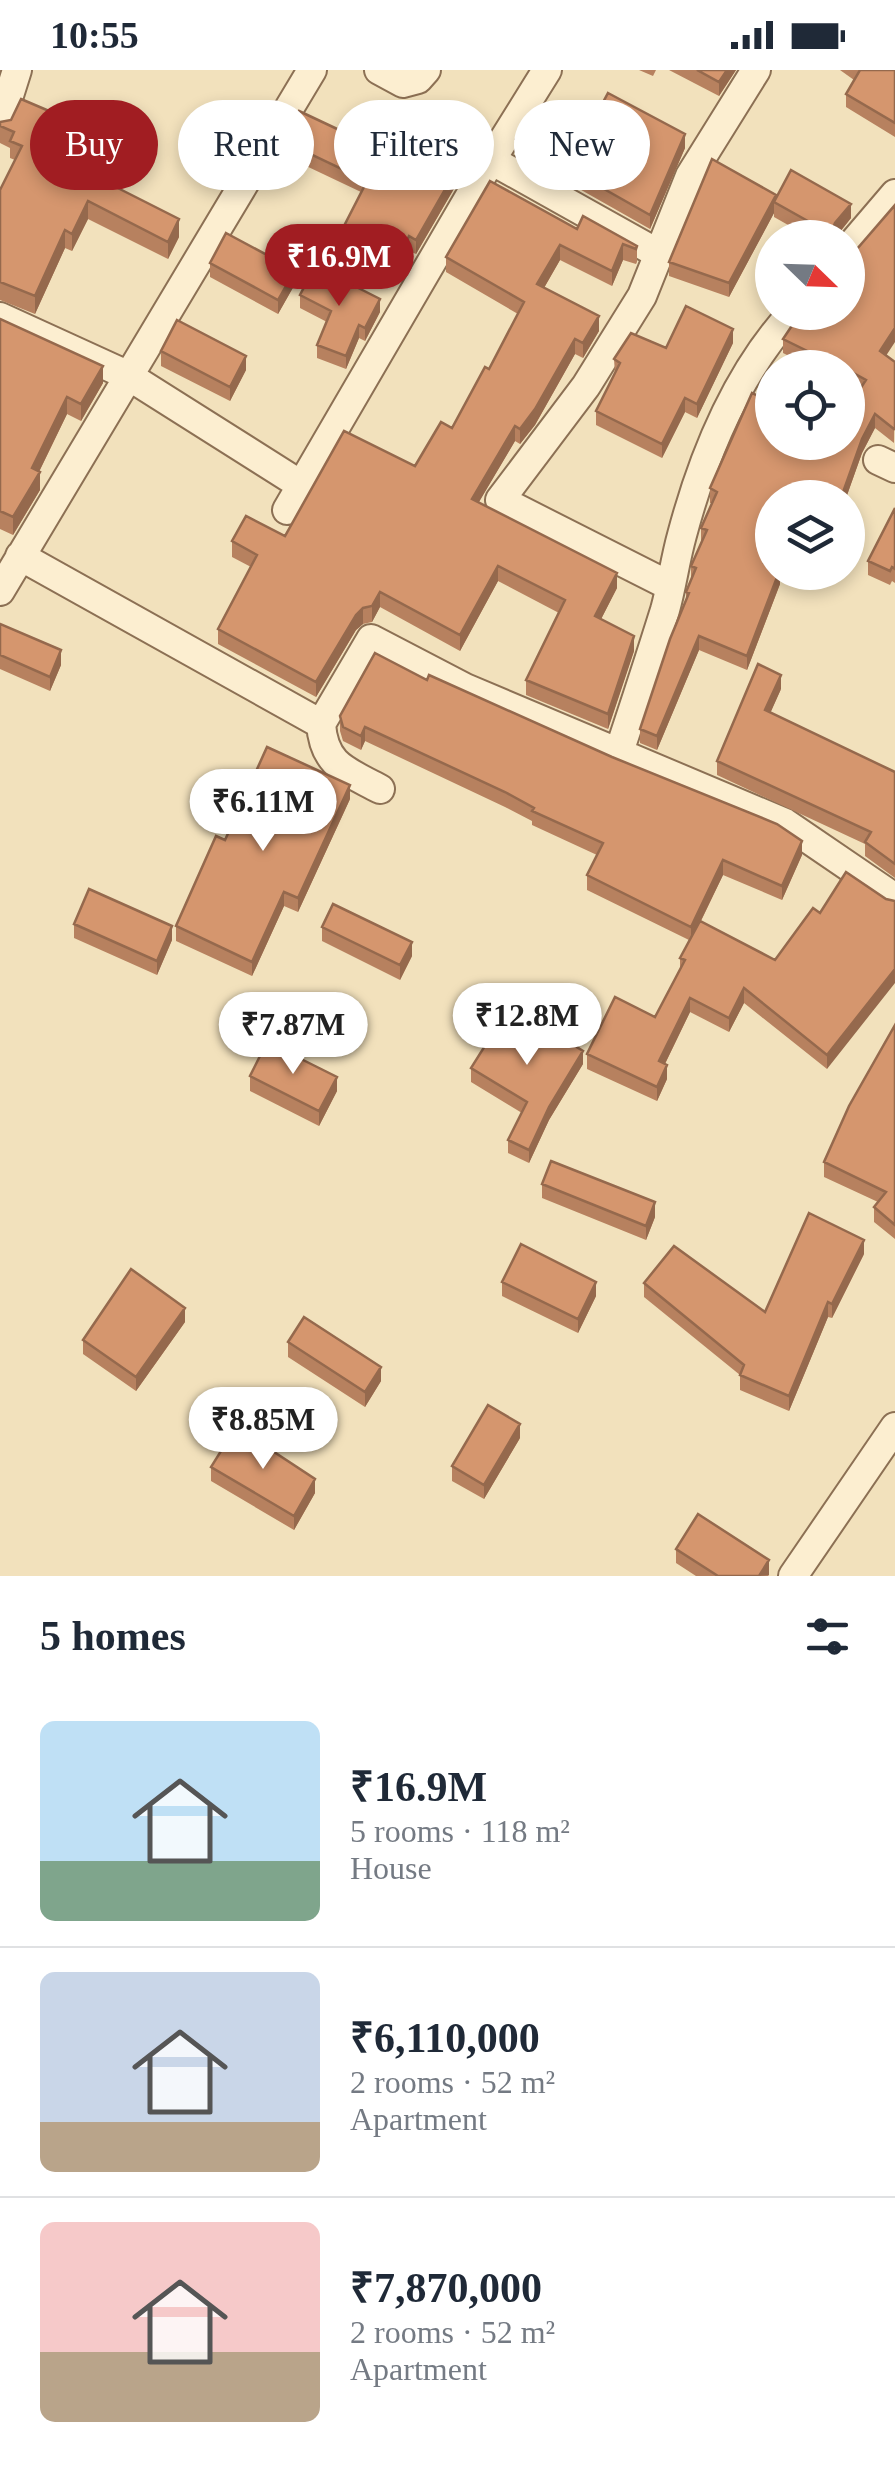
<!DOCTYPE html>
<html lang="en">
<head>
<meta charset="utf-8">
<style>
  :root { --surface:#fff; --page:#f6f6f7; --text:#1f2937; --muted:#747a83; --line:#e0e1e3; --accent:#a11d22 }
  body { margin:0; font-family:"Times New Roman",serif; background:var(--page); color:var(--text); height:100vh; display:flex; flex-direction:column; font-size:38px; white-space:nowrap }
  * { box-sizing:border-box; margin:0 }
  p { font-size:32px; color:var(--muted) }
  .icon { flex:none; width:55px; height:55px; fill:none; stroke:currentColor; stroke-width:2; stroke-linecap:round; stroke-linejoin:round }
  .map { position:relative; height:1506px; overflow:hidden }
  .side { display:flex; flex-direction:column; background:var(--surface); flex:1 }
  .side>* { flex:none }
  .banner { position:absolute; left:30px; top:30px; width:835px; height:90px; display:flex; gap:20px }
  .needle { width:65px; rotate:113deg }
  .fabs { position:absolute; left:755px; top:150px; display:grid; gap:20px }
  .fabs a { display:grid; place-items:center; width:110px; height:110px; border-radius:50%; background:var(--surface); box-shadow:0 5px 15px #0003; font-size:50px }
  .price { position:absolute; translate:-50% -85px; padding:0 22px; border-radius:35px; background:#fff; color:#222; font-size:32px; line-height:65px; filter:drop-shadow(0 2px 5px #0008) }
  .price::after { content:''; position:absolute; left:50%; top:60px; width:30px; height:22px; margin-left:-15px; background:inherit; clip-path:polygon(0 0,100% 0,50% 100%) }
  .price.current { background:var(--accent); color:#fff }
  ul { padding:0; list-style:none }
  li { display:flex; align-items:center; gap:30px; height:250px; padding:0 40px }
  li+li { border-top:2px solid var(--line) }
  li span { display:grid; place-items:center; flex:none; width:280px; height:200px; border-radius:15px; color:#555 }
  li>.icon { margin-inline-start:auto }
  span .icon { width:120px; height:120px; fill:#fffc; stroke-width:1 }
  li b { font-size:42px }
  h2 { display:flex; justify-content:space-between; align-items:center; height:120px; padding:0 40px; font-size:42px }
  .chip { padding:0 35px; border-radius:45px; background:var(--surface); box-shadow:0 5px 15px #0003; font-size:35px; line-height:90px }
  .chip.current { background:var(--accent); color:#fff }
  .status { display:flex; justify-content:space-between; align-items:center; height:70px; padding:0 50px; background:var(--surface); direction:ltr }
  .status svg { height:28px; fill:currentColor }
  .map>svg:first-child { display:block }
</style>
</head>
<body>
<div class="status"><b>10:55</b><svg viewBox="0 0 49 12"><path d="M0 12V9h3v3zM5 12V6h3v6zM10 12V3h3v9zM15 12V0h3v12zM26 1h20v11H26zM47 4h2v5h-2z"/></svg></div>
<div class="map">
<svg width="895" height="1506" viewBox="0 0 895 1506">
  <rect width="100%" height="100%" fill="#f2e1bc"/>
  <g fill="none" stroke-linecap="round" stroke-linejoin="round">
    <g stroke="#8c7054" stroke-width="32">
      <path id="street" d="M379,0l24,13 15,-4 8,-9
        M0,54l17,-54
        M491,90l166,93
        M848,179l47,-55
        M0,247l127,58 174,110
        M878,390l17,8
        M287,440l204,-350 56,-90
        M20,486l301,168c3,42 26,47 59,65
        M670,516l-170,-86 86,-114 56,-90 48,-120 66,-106
        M0,521l312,-521
        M321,654l50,-85 94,49 320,135 110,75
        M618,685c16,-48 32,-97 47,-145 7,-25 10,-50 17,-75 21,-79 54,-161 111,-223
        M793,1506l102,-149"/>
    </g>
    <use href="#street" stroke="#fceed0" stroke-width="28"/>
  </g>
  <path fill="#b7815f" d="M639,0h17l-3,6z
    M669,0h67l-17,26z
    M840,0h55v67l-49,-30v-13l8,-14z
    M0,52l117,36 -11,24 73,55 -11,22 -80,-40 -16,32 -7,-3 -30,66 -35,-14v-110l15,-30 -5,-2v-10l-10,-5z
    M516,69l61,12 108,-3 -35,81 -134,-76z
    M283,71l176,39 -43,74 -7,-3 -8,17 -57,-28v-14l17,-34 -78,-37z
    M776,128l75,20 -16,20h-24l-37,-21v-4l-45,84 -60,-21v-14z
    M577,159l60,17v16l-1,2 -13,-4 -11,26 -52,-26 -16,28 55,43 -16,27 -8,-4 -40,71 -15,19 -5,-3 -37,62 139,85 -16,31 33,32 -26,78 -82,-34v-15l33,-67 -61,-32 -38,70 -80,-44 -8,15 -9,2 -7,6 -40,67 -98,-53v-15l33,-62 -19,-10v-16l53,-5 130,-70 37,-38 37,-59 29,-55 -72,-42v-15z
    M210,193l85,21 -17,30 -68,-37z
    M300,225l80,17 -15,29 -6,-3 -13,31 -29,-11v-13l10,-23 -27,-14z
    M0,249l103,64 -22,38 -14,-7 -28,58 1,18 -27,45 -13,-6z
    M783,269l103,17 9,6 -1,81 -19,-15 -13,25 -16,45h-74l-3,67 11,7v12l-33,86 -48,-20 -42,100 -17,-7v-14l46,-128v-9l5,-12v-14l10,-24v-14l11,-25h-2v-15l138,-46 11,-52 -11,-5v-17h-35l-30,-15z
    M733,273l-36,75 -12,-6 -23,46 -66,-33v-14l19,-37 -1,-15 52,-11z
    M161,281l85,19 -16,31 -69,-35z
    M895,438v75l-3,-2 -2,4 -22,-10v-14z
    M0,554l61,41 -11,26 -50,-22z
    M427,610l375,175 -20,45 -59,-25 -22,46 74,39 45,-47 26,-41 -19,197 -83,-66 -15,29 -39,-20 -25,52 2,15 -10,22 -70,-32v-15l68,-37 25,-48v-11l9,-18 -102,-50v-15l10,-20 -65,-30v-4l-27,-14 -140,-66 -4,9 -18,-9 -3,-10v-15z
    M781,619l-11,24 125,59v106l-30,-22v-12l-148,-69v-14z
    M350,729l-52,113 -14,-6 -32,70 -76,-35v-15l49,-86z
    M74,854l98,16 -15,35 -83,-37z
    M322,857l90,29 -12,24 -78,-39z
    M895,955v214l-21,-17v-15l4,-5 -54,-25v-15z
    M583,994l-34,56 -20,43 -21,-10v-13l14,-27 -51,-31v-14z
    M250,1006l87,15 -18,35 -69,-35z
    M542,1114l113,33 -9,23 -104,-42z
    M864,1184l-32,64 -4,-1 -39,94 -49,-21v-15l-96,-78v-14l121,29z
    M502,1212l94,14 -18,37 -76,-37z
    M185,1252l-49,69 -53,-37v-14z
    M288,1272l93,39 -16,26 -77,-50z
    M520,1368l-36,61 -32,-18v-15z
    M211,1397l104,26 -21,37 -83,-49z
    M676,1479l93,26 -1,1h-72l-20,-13z"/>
  <path fill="#95694d" d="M727,0h9l-17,26v-14z
    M685,64v14l-35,81v-14z
    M117,70v18l-17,38v-17z
    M459,95v15l-43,74v-14z
    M776,125v9l-2,-2v11l-45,84v-14z
    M88,131v18l-16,32v-17z
    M851,134v14l-16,20h-4l4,-15z
    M179,149v18l-11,22v-17z
    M65,160v18l-30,66v-18z
    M409,166v15l-8,17v-14z
    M623,174v16l-11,26v-15z
    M560,175v15l-23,40v-16z
    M295,200v14l-17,30v-14z
    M380,229v13l-15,29v-13z
    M599,246v15l-16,27v-15z
    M359,255v13l-13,31v-13z
    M895,258v14l-15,23v-14z
    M733,259v14l-36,75v-14z
    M575,269v15l-40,71 -15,19v-15z
    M246,286v14l-16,31v-14z
    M103,296v17l-22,38v-17z
    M67,327v17l-35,72v-18z
    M685,328v14l-23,46v-14z
    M875,344v14l-13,25 -16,45h-5l21,-59z
    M515,356v15l-43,73v-15z
    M40,402v18l-27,45v-18z
    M772,473v14l-8,20v-14z
    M498,496v15l-38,70v-16z
    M779,502l1,12 -33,86v-14z
    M617,503v15l-22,43v-15z
    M380,522v15l-8,15v-16z
    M363,538v16l-7,6 -40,67v-15l40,-67z
    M634,566v15l-26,78v-15z
    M699,566v14l-42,100v-14z
    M61,580v15l-11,26v-14z
    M781,605v14l-16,36v-15z
    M365,657v14l-4,9v-14z
    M350,715v14l-52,113v-14z
    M802,771v14l-20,45v-14z
    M723,790v15l-32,66v-14z
    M284,822v14l-32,70v-14z
    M172,856v14l-15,35v-14z
    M412,872v14l-12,24v-15z
    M895,899v14l-68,86v-14z
    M744,918v15l-15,29v-14z
    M690,928v14l-31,64v-15z
    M583,981v13l-34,56 -20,43v-13l20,-43z
    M667,995v14l-10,22v-14z
    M337,1007v14l-18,35v-15z
    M655,1132v15l-9,23v-14z
    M864,1170v14l-32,64v-14z
    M596,1212v14l-18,37v-14z
    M828,1232v15l-39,94v-15z
    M185,1238v14l-49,69v-14z
    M381,1297v14l-16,26v-15z
    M520,1354v14l-36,61v-14z
    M315,1409v14l-21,37v-14z
    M769,1490v15l-10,1z"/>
  <path fill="#d5966e" stroke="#95694d" stroke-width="2.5" d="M697,0h30l-8,12z
    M860,0h35v53l-49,-29z
    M608,23l77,41 -35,81 -134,-76 11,-17 50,29z
    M21,29l96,41 -17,39 79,40 -11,23 -80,-41 -16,33 -7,-4 -30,66 -35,-14v-92l22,-44 -12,-5 4,-9 -14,-6v-4l11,-2z
    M299,41l87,41 11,-20 62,33 -43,75 -7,-4 -8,18 -57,-28 23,-45 -84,-40z
    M712,89l64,36 -47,88 -60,-21z
    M791,100l60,34 -16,19 -4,11 -57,-32z
    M490,111l87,48 6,-13 54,30 -1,3 -13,-5 -11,27 -52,-26 -23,39 62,32 -16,27 -8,-4 -40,70 -15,20 -5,-3 -43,73 145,74 -22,43 39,20 -26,78 -82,-34 39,-80 -67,-34 -38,69 -80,-43 -8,14 -9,2 -7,7 -40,67 -98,-53 39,-74 -25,-14 14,-25 39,20 59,-105 71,35 26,-44 11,6 33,-61 4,2 35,-67 -78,-45z
    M895,135v123l-15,23 15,11v66l-1,1 -19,-15 -13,25 -21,59h-69v45l-8,20 8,4v5h7l-32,84 -48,-20 -42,100 -17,-7 30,-90 19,-46 -3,-1 10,-24 -5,-2 16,-36 -6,-2 16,-36 -7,-4 42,-95 20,10v39h76v-35l18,-27 -18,-10v-2h-6l-59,-29 18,-27h47v-47l9,-16z
    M226,163l69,37 -17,30 -68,-37z
    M315,196l65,33 -15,29 -6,-3 -13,31 -29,-11 14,-34 -31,-16z
    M686,236l47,23 -36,75 -12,-6 -23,46 -66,-33 24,-48 -6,-4 17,-26 35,15z
    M0,249l103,47 -22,38 -14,-7 -35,71 8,4 -27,45 -13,-6z
    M177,250l69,36 -16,31 -69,-36z
    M895,438v61l-3,-2 -2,4 -22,-10z
    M0,554l61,26 -11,27 -50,-22z
    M375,583l52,27 2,-5 183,82 165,67 25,17 -20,45 -59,-26 -32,67 -104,-52 16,-32 -71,-32 2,-3 -29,-16 -140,-65 -4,9 -18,-9 -3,-11z
    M758,594l23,11 -16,35 130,62v92l-30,-22 6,-10 -154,-71z
    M267,677l83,38 -52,113 -14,-6 -32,70 -76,-36 40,-90 9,4z
    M846,802l40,27 9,2v68l-68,86 -83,-67 -15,30 -39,-20 -31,63 8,4 -10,22 -70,-33 28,-57 40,20 30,-57 -5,-2 20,-37 75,39 38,-52 7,5z
    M89,819l83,37 -15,35 -83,-37z
    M333,834l79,38 -12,23 -78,-38z
    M510,936l73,45 -34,56 -20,43 -21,-10 19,-38 -56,-34z
    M895,955v200l-21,-18 12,-15 -62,-30 25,-56z
    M267,972l70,35 -18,34 -69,-35z
    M551,1091l104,41 -9,24 -104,-42z
    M809,1143l55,27 -32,64 -4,-2 -39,94 -49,-21 4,-10 -100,-82 30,-37 91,66z
    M521,1174l75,38 -18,37 -76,-37z
    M131,1199l54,39 -49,69 -53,-37z
    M304,1247l77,50 -16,25 -77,-50z
    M488,1335l32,19 -36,61 -32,-19z
    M236,1357l79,52 -21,37 -83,-49z
    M698,1444l71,46 -10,16h-41l-42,-27z"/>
</svg>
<div class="fabs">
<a><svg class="needle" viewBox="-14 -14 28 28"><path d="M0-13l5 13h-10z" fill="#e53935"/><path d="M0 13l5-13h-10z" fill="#747a83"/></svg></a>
<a><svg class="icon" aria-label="locate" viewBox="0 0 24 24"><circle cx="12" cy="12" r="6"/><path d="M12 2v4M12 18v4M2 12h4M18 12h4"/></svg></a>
<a><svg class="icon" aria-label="layers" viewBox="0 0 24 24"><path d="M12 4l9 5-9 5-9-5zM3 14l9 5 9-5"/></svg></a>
</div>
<b class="price current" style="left:339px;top:239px">₹16.9M</b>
<b class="price" style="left:263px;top:784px">₹6.11M</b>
<b class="price" style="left:527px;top:998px">₹12.8M</b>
<b class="price" style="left:293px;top:1007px">₹7.87M</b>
<b class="price" style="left:263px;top:1402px">₹8.85M</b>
<div class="banner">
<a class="chip current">Buy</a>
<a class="chip">Rent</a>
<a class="chip">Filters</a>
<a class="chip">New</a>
</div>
</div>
<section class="side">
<h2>5 homes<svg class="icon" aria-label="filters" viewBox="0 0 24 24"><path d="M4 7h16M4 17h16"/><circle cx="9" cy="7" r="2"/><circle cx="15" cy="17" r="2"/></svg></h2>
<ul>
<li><span style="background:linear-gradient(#bfe0f5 70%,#7fa58c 0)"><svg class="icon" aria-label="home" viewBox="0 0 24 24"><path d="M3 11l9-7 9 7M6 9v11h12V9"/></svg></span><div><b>₹16.9M</b><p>5 rooms · 118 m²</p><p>House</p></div></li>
<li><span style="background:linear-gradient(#c9d6e8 75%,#b9a48a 0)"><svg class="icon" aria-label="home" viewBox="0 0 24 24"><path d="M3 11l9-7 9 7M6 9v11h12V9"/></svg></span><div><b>₹6,110,000</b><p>2 rooms · 52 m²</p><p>Apartment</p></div></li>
<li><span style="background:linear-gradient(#f6c9c9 65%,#b9a48a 0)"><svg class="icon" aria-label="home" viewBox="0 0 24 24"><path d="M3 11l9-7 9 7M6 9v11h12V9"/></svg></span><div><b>₹7,870,000</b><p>2 rooms · 52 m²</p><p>Apartment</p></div></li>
</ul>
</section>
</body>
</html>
